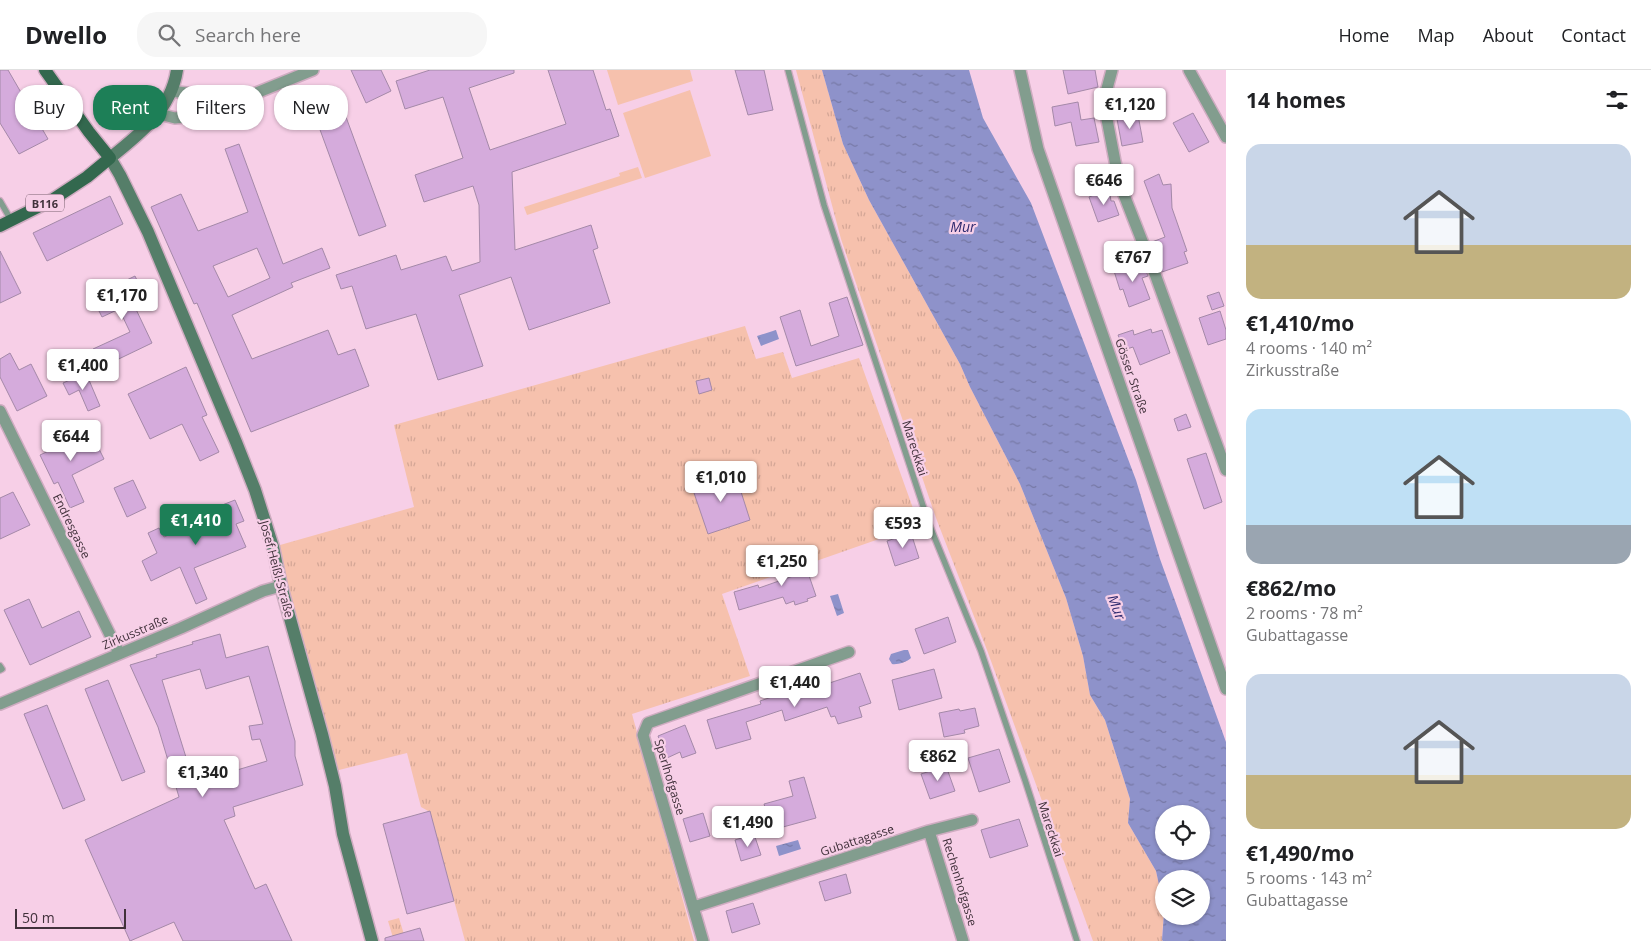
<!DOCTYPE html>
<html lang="en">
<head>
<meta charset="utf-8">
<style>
  :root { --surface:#fff; --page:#f6f6f6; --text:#202124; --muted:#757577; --line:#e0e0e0; --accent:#1d7f57 }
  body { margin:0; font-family:"Open Sans",sans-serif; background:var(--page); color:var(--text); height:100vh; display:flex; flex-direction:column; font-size:19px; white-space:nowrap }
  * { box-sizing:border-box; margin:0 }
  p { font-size:16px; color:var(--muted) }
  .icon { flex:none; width:28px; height:28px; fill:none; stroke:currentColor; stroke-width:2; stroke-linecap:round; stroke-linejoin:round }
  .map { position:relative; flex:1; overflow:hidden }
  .drawer { display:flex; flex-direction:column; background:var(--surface); width:425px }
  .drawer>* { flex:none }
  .top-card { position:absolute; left:15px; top:15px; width:475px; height:45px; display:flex; gap:10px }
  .fabs { position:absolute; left:1155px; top:735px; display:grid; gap:10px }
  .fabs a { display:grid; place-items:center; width:55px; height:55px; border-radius:50%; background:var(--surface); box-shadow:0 1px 4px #0004; font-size:25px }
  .scale { position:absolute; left:15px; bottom:12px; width:111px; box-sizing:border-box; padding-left:5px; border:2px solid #41313b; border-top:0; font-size:14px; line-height:18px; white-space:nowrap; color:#41313b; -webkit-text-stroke:4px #f7cfe7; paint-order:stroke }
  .price { position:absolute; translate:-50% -42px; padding:0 11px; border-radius:5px; background:#fff; color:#222; font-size:16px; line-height:32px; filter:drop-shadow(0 1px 2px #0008) }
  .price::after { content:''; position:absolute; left:50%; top:30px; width:15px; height:11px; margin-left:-8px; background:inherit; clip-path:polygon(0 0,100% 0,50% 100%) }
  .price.on { background:var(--accent); color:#fff }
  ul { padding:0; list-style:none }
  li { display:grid; align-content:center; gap:10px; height:265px; padding:0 20px }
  li span { display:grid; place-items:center; height:155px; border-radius:15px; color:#555 }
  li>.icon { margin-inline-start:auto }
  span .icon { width:90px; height:90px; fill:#fffc; stroke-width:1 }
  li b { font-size:21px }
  h2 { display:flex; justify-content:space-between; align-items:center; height:60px; padding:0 20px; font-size:21px }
  .chip { padding:0 18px; border-radius:20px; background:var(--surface); box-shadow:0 1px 4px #0004; font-size:18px; line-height:45px }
  .chip.on { background:var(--accent); color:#fff }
  header { display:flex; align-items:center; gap:30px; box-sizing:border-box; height:70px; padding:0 25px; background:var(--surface); border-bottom:1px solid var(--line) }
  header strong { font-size:24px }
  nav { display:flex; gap:28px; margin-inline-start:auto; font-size:18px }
  .search { width:350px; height:45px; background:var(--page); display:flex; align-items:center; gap:12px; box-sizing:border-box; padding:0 18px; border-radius:20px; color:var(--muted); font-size:19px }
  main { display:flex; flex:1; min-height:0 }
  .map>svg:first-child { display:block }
</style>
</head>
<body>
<header>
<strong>Dwello</strong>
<div class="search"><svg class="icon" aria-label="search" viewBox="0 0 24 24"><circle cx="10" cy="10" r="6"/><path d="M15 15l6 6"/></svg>Search here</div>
<nav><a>Home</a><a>Map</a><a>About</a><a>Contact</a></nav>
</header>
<main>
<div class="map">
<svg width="1226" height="871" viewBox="0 0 1226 871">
  <defs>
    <pattern id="grass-tufts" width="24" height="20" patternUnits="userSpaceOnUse" patternTransform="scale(1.25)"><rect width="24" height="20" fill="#f6c1ad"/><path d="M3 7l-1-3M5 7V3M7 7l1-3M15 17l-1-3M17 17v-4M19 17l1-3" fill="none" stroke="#d4a696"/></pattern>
    <pattern id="water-ripples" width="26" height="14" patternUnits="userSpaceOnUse" patternTransform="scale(1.25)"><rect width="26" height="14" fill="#8e92ca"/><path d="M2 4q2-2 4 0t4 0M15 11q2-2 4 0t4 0" fill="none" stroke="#7678a5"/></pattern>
  </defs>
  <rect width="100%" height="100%" fill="#f7cfe7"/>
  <path fill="url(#grass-tufts)" d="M796,0h26l21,74 26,56 91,164 10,23 50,97 46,114 17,58 7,39 15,25 25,79 -2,24 28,48 8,37 -2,31 1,2h-70l-106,-291 -51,-132 -95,-279z
    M745,256l11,33 27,-7 9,26 67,-20 60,167 -197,69 28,82 -118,38 62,227h-229l-35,-129 -9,-5 -14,-54 -76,19 -58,-225 141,-40 -20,-82z
    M399,848l7,23h-12l-6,-20z"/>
  <path fill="#f6c1ad" d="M607,0h83l3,11 -75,24z
    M690,20l21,66 -66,22 -22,-65z
    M638,97l4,11 -115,37 -3,-8 96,-31 -1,-3z"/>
  <path fill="url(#water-ripples)" fill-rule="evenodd" d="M822,0h147l14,48 48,85 105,277 24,79 66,183v199h-63l-1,-1 2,-27v3h37v-37h-37v29l-8,-37 -28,-48 2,-24 -25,-79 -15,-25 -7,-39 -17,-58 -46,-114 -50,-97 -10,-23 -91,-164 -26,-56zM1164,744h37v37h-37z
    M776,260l3,9 -18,7 -4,-10z
    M838,524l6,19 -7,3 -7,-20z
    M904,580h4l3,8c-4,4 -14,7 -19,6l-3,-5 2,-5z
    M798,770l3,9 -22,7 -3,-10z"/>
  <path fill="#d5abdc" stroke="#a489a8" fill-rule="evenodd" d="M0,0h8l40,69 -29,15 -19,-31z
    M351,0h30l10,21 -25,12z
    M430,0h84v3l-45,15 21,62 76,-26 -18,-54h45l13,40 4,-1 9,27 -107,36 3,78 76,-25 7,23 -5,2 17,53 -81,27 -18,-53 -52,18 24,71 -45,14 -22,-66 -50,15 -14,-43 -11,3 -5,-14 60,-20 5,15 45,-14 6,15 28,-9 -1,-57 -6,-19 -49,16 -9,-27 48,-17 -20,-61 -38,12 -9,-28z
    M735,0h29l9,40 -25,5z
    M1063,0h32l3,17 -30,7z
    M335,17l51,139 -27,10 -51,-139z
    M1078,32l3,18 13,-2 5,24 -23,4 -5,-24 -16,4 -3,-19z
    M1193,43l16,29 -20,10 -16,-29z
    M1138,45l5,27 -21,4 -5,-27z
    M239,74l44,120 39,-16 8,20 -39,15 2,4 -61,28 20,44 76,-29 10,25 17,-6 14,37 -118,46 -54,-129 -3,1 -43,-97 30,-13 17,37 50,-19 -23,-63zM257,178l13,30 -42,19 -15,-31z
    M1159,104l4,11 8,-1 1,24 15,43 -3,1 4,11 -26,9 -10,-30 13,-5 -21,-56z
    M1109,119l2,12h3l5,14 -21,7 -9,-25z
    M110,126l13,28 -76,37 -14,-28z
    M0,181l21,42 -21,10z
    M1142,190l6,16 -6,2 8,21 -21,8 -6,-18 -3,1 -6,-19z
    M135,206l10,21 -12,6 19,40 -50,24 -9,-18 37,-17 -11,-23 -17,8 -10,-20z
    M1219,222l5,14 -12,4 -5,-14z
    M847,227l16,48 -67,21 -16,-49 20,-7 11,36 28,-10 -10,-33z
    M1220,241l6,19v9l-18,6 -9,-27z
    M1151,259l1,4 10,-3 8,23 -30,12 -7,-18 -9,3 -6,-15 15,-5 1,5z
    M10,283l9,17 12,-6 16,32 -30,15 -17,-34v-18z
    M186,297l21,48 -5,2 17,35 -19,9 -18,-37 -32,15 -22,-45z
    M86,303l14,33 -12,5 -9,-21 -10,5 -6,-12z
    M709,308l3,12 -13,4 -3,-13z
    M1186,344l5,13 -13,4 -4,-12z
    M61,354l9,17 20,-10 14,28 -32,16 12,27 -14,6 -12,-26 -4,2 -14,-29 19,-9 -8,-17z
    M1206,383l16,49 -18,7 -17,-50z
    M735,403l15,47 -42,14 -16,-47z
    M133,410l13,28 -19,9 -13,-29z
    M13,422l17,33 -30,14v-41z
    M235,430l9,21 -8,3 10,23 -52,21 13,31 -11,5 -16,-37 -29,14 -9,-20 15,-8 -9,-20 11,-5 5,9 49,-23 -1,-5z
    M911,463l8,25 -24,8 -8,-25z
    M806,480l4,12 -5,2 11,32 -9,3 1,2 -13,4 -1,-4 -8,3 -3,-7 -44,13 -5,-18 24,-7 1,3 37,-13 -7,-20z
    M29,529l13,29 37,-17 12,26 -61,28 -26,-55z
    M948,547l8,25 -32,12 -9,-25z
    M220,564l6,24 42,-12 27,95v15l8,29 -70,22 2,9 -11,4 31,69 11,-5 26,57h-109l-9,-19 -44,19 -45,-101 94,-43 -21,-70 -28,-62 27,-8 -1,-2 37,-11 -1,-2zM200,599l6,20 43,-13 14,48 -14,2 3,14 8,-1 7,22 -73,22 -32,-103z
    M934,599l8,29 -43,12 -7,-30z
    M860,603l11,30 -12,4 3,10 -24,7 -3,-8 -4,1 -4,-10 -42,14 -3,-11 -36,12 5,17 -35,10 -9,-29 54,-16 -1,-3 44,-15 1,5z
    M108,610l37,92 -23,9 -37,-92z
    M47,635l38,95 -22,9 -39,-95z
    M975,638l4,18 -15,4 1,3 -21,4 -5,-24 20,-4 1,2z
    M685,655l11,28 -14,5 -2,-6 -13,6 -9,-22z
    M999,679l11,33 -31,10 -11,-34z
    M946,696l9,25 -25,8 -9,-25z
    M804,707l12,41 -44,12 -8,-26 29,-8 -4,-15z
    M430,741l24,90 -47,13 -24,-90z
    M703,743l7,23 -20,6 -7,-23z
    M1019,749l9,27 -38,12 -9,-28z
    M754,764l7,21 -20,6 -6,-21z
    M846,804l5,19 -26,8 -6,-19z
    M753,833l7,21 -28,9 -6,-22z
    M420,858l4,13h-39v-3z"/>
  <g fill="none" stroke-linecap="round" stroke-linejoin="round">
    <g stroke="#cfacc1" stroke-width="8">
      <path id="lane" d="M788,0l36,135 105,319 52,127 44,129 52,161
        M0,131l11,19
        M0,596l2,3 -2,1"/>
    </g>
    <g stroke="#cfacc1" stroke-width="14">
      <path id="street" d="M1020,0l18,79 188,540
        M1112,0l-7,26v13l14,73 36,92 71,196
        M1189,0l37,67
        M171,21l67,9
        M159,44l16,4 27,-3 111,-45
        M0,341l119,242
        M0,634l181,-76 82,-37 18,-5
        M929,761l34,110
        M694,837l235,-76 43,-11
        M703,871l-60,-206 5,-12 201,-71"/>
    </g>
    <g stroke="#cfacc1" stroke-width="15">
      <path id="secondary" d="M177,0c-6,40 -38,65 -67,88l10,17 28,57 88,210 19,48 18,57 8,39 41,148 13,52 8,48 29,107"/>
    </g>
    <g stroke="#cfacc1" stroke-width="15">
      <path id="primary" d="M0,156l52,-26 35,-23 23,-19 -21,-26 -44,-62"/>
    </g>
    <use href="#lane" stroke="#829d8e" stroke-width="5.5"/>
    <use href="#street" stroke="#829d8e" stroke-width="11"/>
    <use href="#secondary" stroke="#557e69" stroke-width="12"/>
    <use href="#primary" stroke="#33684e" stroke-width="12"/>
  </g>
  <g text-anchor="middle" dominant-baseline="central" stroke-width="4.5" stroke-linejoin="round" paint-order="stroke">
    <rect fill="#f7cfe7" stroke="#78606f" stroke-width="1" x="26" y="124.5" width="38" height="17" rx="4"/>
    <g font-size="11" font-weight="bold" fill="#41313b">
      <text x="45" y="133">B116</text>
    </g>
    <g font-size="12" fill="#41313b" stroke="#f7cfe7">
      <text transform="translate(1132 306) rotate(71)">Gösser Straße</text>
      <text transform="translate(915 378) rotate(72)">Mareckkai</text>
      <text transform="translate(72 456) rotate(64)">Endresgasse</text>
      <text transform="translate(277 499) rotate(75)">Josef Heißl-Straße</text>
      <text transform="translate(135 562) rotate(-23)">Zirkusstraße</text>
      <text transform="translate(670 707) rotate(73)">Sperlhofgasse</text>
      <text transform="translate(1051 759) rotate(72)">Mareckkai</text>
      <text transform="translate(857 770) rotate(-18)">Gubattagasse</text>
      <text transform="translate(960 812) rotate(73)">Rechenhofgasse</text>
    </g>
    <g font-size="14" font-style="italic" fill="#2e2a6e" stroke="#f7cfe7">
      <text x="963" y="156">Mur</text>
      <text transform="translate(1117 537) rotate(68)">Mur</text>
    </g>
  </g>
</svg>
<div class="fabs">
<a><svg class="icon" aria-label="locate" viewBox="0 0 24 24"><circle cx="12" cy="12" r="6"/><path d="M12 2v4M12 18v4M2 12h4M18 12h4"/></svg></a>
<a><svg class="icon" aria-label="layers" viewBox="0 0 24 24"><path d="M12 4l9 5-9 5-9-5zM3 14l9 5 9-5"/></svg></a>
</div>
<div class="scale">50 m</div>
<b class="price" style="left:1130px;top:60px">€1,120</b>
<b class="price" style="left:1104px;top:136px">€646</b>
<b class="price" style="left:1133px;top:213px">€767</b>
<b class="price" style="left:122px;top:251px">€1,170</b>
<b class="price" style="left:83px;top:321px">€1,400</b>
<b class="price" style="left:71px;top:392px">€644</b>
<b class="price" style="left:721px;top:433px">€1,010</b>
<b class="price on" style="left:196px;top:476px">€1,410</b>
<b class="price" style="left:903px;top:479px">€593</b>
<b class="price" style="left:782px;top:517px">€1,250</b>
<b class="price" style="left:795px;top:638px">€1,440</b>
<b class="price" style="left:938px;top:712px">€862</b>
<b class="price" style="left:203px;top:728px">€1,340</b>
<b class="price" style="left:748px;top:778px">€1,490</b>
<div class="top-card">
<a class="chip">Buy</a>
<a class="chip on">Rent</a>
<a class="chip">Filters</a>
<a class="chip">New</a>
</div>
</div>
<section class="drawer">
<h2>14 homes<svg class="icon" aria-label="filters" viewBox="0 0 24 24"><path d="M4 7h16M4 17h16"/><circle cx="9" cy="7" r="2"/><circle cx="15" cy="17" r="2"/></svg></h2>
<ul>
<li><span style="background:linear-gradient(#c9d6e8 65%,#c2b280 0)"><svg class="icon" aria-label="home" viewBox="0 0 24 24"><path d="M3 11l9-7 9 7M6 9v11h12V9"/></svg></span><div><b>€1,410/mo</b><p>4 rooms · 140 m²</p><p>Zirkusstraße</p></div></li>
<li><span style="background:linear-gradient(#bfe0f5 75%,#9aa5b1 0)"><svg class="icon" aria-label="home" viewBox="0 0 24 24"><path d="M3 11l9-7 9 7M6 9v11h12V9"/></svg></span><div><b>€862/mo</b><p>2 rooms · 78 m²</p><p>Gubattagasse</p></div></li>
<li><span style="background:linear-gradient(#c9d6e8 65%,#c2b280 0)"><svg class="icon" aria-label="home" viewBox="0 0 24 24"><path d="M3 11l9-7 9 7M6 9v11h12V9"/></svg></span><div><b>€1,490/mo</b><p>5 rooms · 143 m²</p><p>Gubattagasse</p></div></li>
</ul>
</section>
</main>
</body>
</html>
